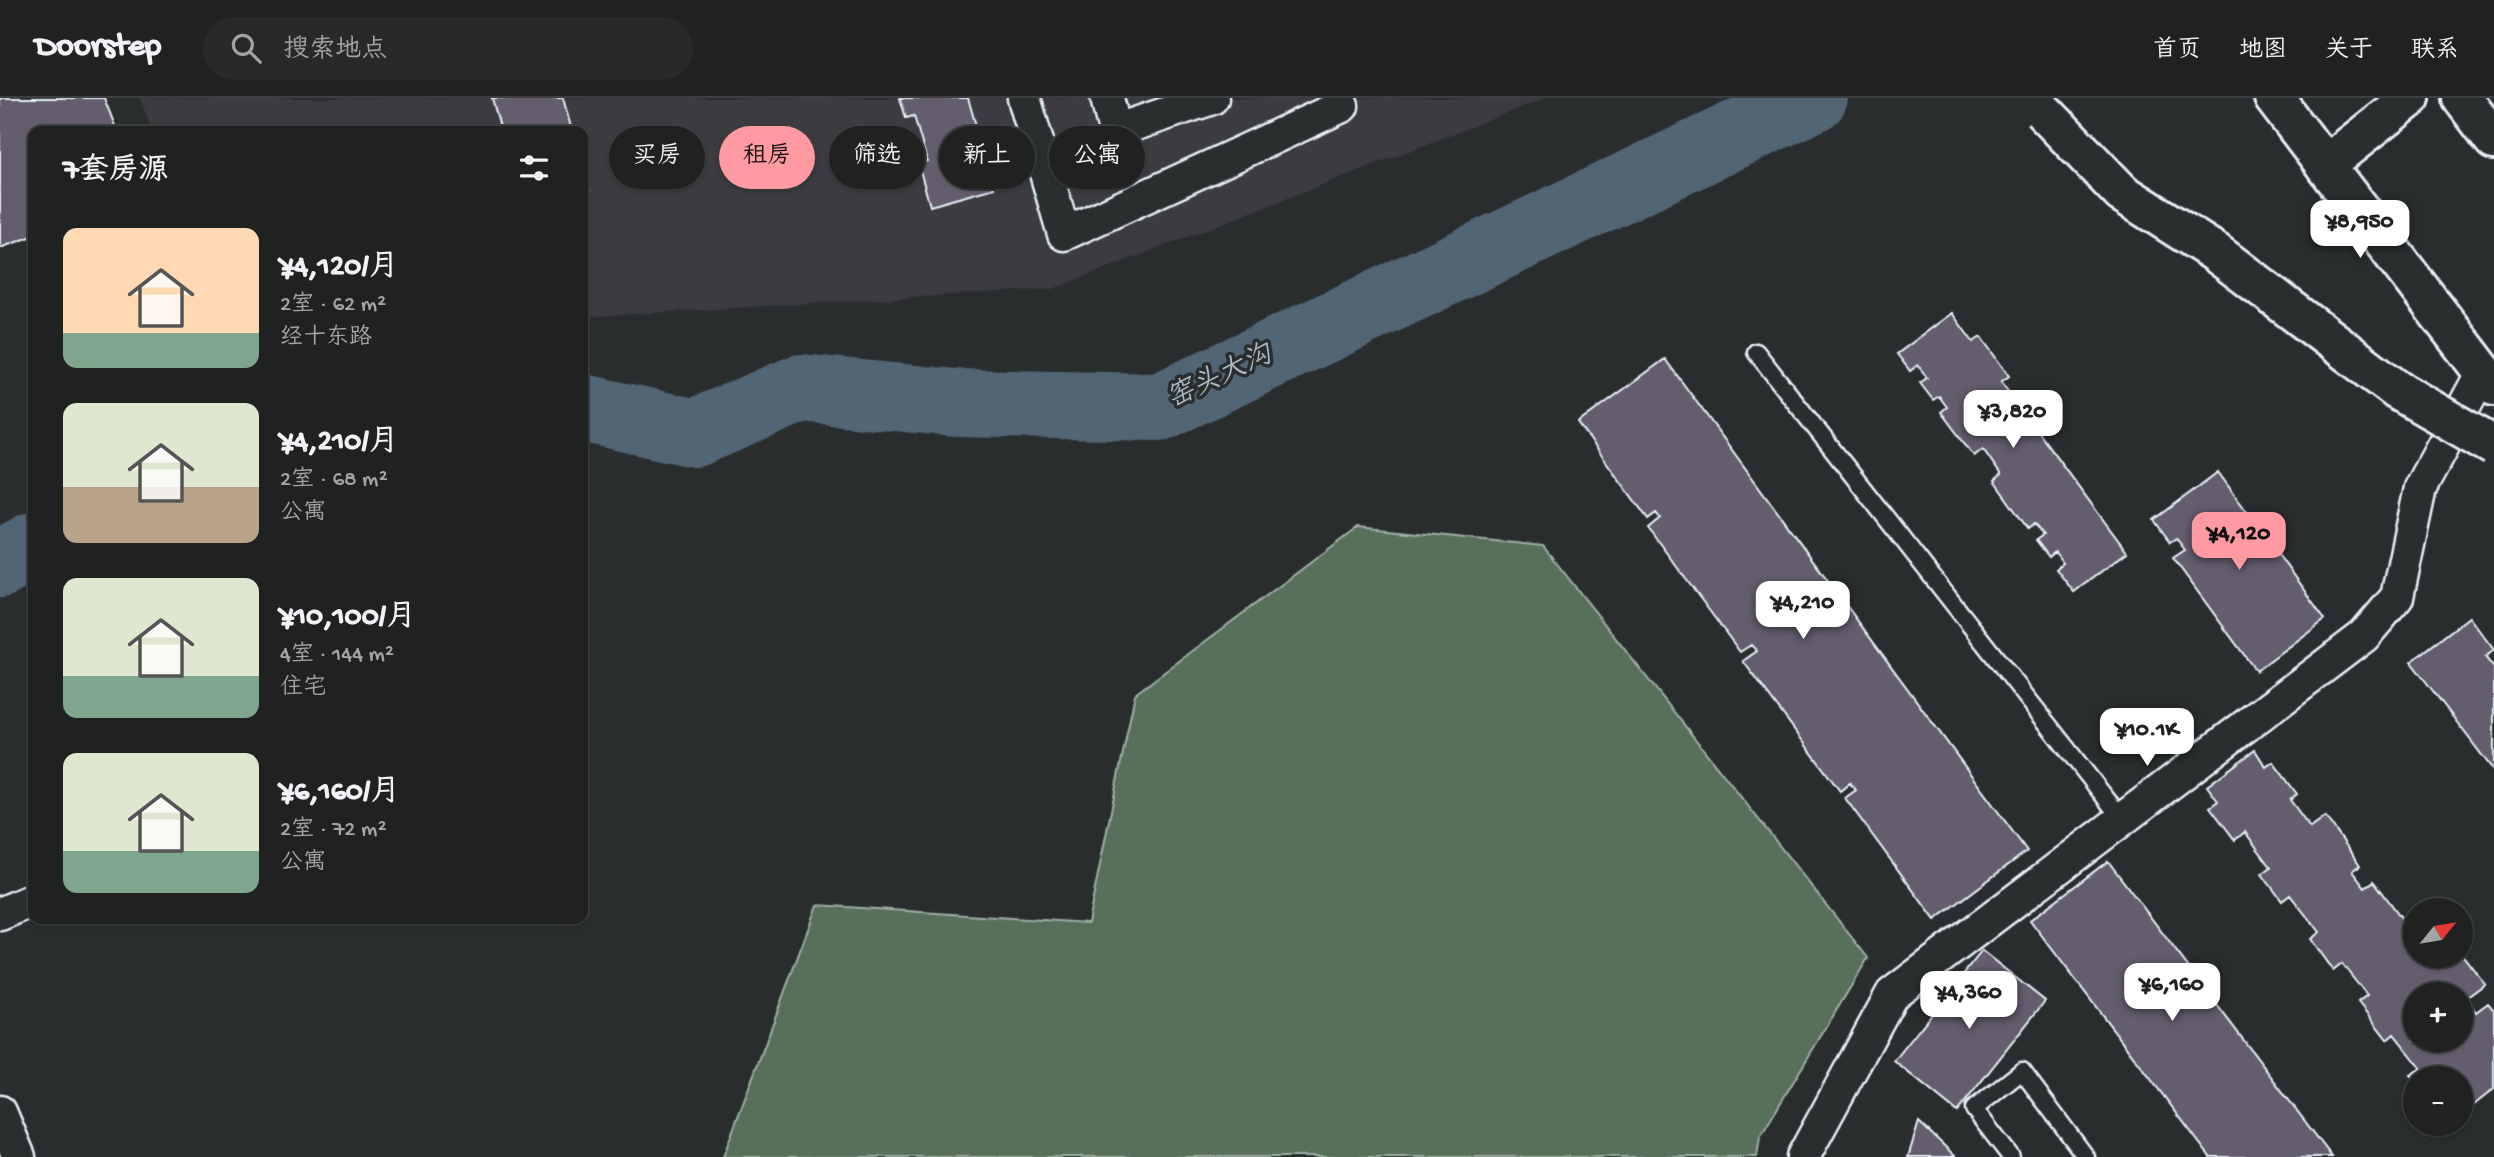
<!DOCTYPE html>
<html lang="zh">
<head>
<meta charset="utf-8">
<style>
  :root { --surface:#202222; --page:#282a2a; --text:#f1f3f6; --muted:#a2a4a5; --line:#3d3f40; --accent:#ff9aa2 }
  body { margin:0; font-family:"Gochi Hand","LXGW WenKai TC",sans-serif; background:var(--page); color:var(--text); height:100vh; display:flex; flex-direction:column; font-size:26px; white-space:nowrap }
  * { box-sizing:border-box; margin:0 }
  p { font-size:23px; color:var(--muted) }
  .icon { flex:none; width:38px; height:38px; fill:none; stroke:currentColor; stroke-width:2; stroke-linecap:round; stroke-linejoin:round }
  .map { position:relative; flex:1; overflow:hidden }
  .side { position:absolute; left:28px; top:28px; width:560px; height:798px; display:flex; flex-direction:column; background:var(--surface); border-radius:14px; box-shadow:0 2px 5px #0004,0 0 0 2px var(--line) }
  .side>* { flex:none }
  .guide { position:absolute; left:609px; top:28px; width:665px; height:63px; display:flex; gap:14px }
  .needle { width:46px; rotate:60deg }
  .controls { position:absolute; left:2403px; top:800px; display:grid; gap:14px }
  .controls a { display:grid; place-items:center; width:70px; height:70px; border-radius:50%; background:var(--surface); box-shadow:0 2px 5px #0004,0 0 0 2px var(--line); font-size:35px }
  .price { position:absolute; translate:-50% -60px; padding:0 16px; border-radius:14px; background:#fff; color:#222; font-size:23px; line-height:46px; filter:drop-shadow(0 2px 4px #0008) }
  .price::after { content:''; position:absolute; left:50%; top:42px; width:21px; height:16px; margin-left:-10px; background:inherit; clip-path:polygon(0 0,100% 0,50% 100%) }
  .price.current { background:var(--accent); color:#111 }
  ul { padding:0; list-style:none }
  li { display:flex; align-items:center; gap:21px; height:175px; padding:0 35px }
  li span { display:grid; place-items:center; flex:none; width:196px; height:140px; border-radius:14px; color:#555 }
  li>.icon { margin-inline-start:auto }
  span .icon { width:84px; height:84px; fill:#fffc; stroke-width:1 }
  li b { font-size:30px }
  h2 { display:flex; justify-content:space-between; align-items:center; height:84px; padding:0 35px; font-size:30px }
  .pill { padding:0 24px; border-radius:32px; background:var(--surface); box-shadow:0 2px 5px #0004,0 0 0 2px var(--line); font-size:24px; line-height:63px }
  .pill.current { background:var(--accent); color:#111 }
  header { display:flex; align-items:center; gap:42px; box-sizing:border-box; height:98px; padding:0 35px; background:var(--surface); border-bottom:2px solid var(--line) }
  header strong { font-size:33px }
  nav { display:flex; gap:38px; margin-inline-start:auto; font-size:24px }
  .search { width:490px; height:63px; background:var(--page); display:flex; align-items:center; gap:18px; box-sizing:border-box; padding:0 24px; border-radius:38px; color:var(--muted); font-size:26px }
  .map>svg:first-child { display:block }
</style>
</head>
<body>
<header>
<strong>Doorstep</strong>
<div class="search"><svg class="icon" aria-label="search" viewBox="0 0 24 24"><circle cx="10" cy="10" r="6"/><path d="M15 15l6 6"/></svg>搜索地点</div>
<nav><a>首页</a><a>地图</a><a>关于</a><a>联系</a></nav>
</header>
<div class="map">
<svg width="2494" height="1059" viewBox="0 0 2494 1059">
  <rect width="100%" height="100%" fill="#2a2d2e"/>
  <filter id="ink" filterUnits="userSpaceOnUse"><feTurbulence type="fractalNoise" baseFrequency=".0143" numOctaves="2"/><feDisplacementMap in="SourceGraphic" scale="14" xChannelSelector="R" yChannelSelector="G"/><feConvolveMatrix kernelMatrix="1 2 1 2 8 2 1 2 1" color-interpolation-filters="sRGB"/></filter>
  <g filter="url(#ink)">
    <path fill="#3b3b41" d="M140,0h1406l-493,191 -470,28v-186h-431z"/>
    <path fill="#596f5a" stroke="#a0b0a9" stroke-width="2" d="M1358,429l185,19 325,412 -108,179 -3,20h-1034l94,-252 271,18 47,-229z"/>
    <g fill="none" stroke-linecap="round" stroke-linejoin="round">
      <path stroke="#516574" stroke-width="68" d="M583,310l112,25 106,-45 155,15 204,4 653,-309
        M0,466l33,-18"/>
    </g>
    <path fill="#645d6e" stroke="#e8f1f8" stroke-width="2" fill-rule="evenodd" d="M0,0h104l13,33h-84v105l-33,12z
      M492,0h71l9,33h-71z
      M900,0h68l26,90 -64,18 -12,-43 9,-2 -13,-45 -8,2z
      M583,69l7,24 -7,2z
      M1952,215l21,29 8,-5 28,39 -8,6 126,170 -53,40 -18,-23 7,-6 -8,-11 -6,5 -13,-17 7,-5 -9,-11 -6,5 -34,-48 7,-6 -18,-26 -9,7 -33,-44 6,-5 -8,-11 -6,4 -13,-17 7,-5 -9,-13 -8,6 -13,-17z
      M1665,261l362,492 -92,69 -90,-122 11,-8 -6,-7 -10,8 -97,-130 14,-10 -6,-6 -11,7 -92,-124 12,-10 -4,-5 -8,6 -70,-96z
      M2218,374l107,147 -69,52 -83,-113 12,-8 -9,-12 -6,4 -16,-22z
      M2469,519l25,33 -9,7 9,11v103l-83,-109z
      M2255,652l11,17 7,-5 24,32 -7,6 20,27 15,-11 35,49 -8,6 13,17 9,-7 37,50 -8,5 1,2 10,-8 1,26h45v-4l25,32 -19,14 10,14 12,-9 6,7v79l-34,27v-38h-45v3l-5,-6 11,-7 -27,-34 -7,6 -29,-37 9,-7 -25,-32 -9,7 -23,-32 9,-7 -29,-37 -8,6 -20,-27 9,-7 -26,-35 -10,8 -25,-33 8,-6 -11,-15zM2415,896h45v46h-45z
      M2108,763l224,296h-122l-180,-237z
      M1982,853l63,50 -88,111 -63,-51z
      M1919,1024l37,35h-48z"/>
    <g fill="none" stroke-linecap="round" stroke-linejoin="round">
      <g stroke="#e8f1f8" stroke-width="21">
        <path id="lane" d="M1756,254l366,467
          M2011,1059l-37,-48 48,-38 64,86"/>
      </g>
      <g stroke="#e8f1f8" stroke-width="37">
        <path id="street" d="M1024,0l40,136 278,-128
          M1107,0l8,33 97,-33
          M0,816l33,-14
          M0,1014l19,45
          M1803,1059l89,-163 472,-358 33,-39 23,-109 63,-116"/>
      </g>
      <g stroke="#e8f1f8" stroke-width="44">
        <path id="secondary" d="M2274,0l220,288
          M2325,67l85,-67"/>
      </g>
      <g stroke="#e8f1f8" stroke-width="44">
        <path id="highway" d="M2462,0l32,42"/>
      </g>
      <use href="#lane" stroke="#2a2d2e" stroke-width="16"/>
      <use href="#street" stroke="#2a2d2e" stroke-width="32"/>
      <use href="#secondary" stroke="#2a2d2e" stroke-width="38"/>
      <use href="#highway" stroke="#2a2d2e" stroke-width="38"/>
      <g stroke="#e8f1f8" stroke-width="44" stroke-linecap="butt">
        <path id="highway-bridge" d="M2042,12l80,83 93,59 182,138 97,56"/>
      </g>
      <use href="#highway-bridge" stroke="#2a2d2e" stroke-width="38"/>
    </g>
  </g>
  <g text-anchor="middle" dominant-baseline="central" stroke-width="7" stroke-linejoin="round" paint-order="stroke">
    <g font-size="28" font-style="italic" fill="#acb9c3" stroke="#2a2d2e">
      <text transform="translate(1220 280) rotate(-25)">窑头大沟</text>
    </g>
  </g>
</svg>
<div class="controls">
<a><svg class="needle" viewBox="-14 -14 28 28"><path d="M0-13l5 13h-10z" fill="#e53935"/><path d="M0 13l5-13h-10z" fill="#a2a4a5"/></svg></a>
<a>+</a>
<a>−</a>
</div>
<b class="price" style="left:2360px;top:162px">¥8,950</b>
<b class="price" style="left:2013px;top:352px">¥3,820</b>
<b class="price current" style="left:2239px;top:474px">¥4,120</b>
<b class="price" style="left:1803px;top:543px">¥4,210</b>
<b class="price" style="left:2147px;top:670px">¥10.1K</b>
<b class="price" style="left:2172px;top:925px">¥6,160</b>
<b class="price" style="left:1969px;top:933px">¥4,360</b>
<div class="guide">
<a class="pill">买房</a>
<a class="pill current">租房</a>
<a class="pill">筛选</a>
<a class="pill">新上</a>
<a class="pill">公寓</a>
</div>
<section class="side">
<h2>7套房源<svg class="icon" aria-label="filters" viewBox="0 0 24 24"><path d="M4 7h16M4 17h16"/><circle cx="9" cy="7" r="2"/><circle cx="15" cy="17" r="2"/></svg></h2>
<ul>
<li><span style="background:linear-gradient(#ffd9b3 75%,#7fa58c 0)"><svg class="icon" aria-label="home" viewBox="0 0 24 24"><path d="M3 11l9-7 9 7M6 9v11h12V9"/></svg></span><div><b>¥4,120/月</b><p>2室 · 62 m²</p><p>经十东路</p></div></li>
<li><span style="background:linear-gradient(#dfe7d0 60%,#b9a48a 0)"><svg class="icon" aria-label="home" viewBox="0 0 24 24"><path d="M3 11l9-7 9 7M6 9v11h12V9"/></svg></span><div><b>¥4,210/月</b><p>2室 · 68 m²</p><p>公寓</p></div></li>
<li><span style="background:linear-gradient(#dfe7d0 70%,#7fa58c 0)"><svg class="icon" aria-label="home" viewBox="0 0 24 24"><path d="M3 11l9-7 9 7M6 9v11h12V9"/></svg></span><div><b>¥10,100/月</b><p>4室 · 144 m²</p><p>住宅</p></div></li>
<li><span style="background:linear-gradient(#dfe7d0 70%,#7fa58c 0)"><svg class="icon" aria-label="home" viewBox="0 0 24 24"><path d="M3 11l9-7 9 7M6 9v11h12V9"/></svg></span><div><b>¥6,160/月</b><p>2室 · 72 m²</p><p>公寓</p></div></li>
</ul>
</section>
</div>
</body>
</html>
